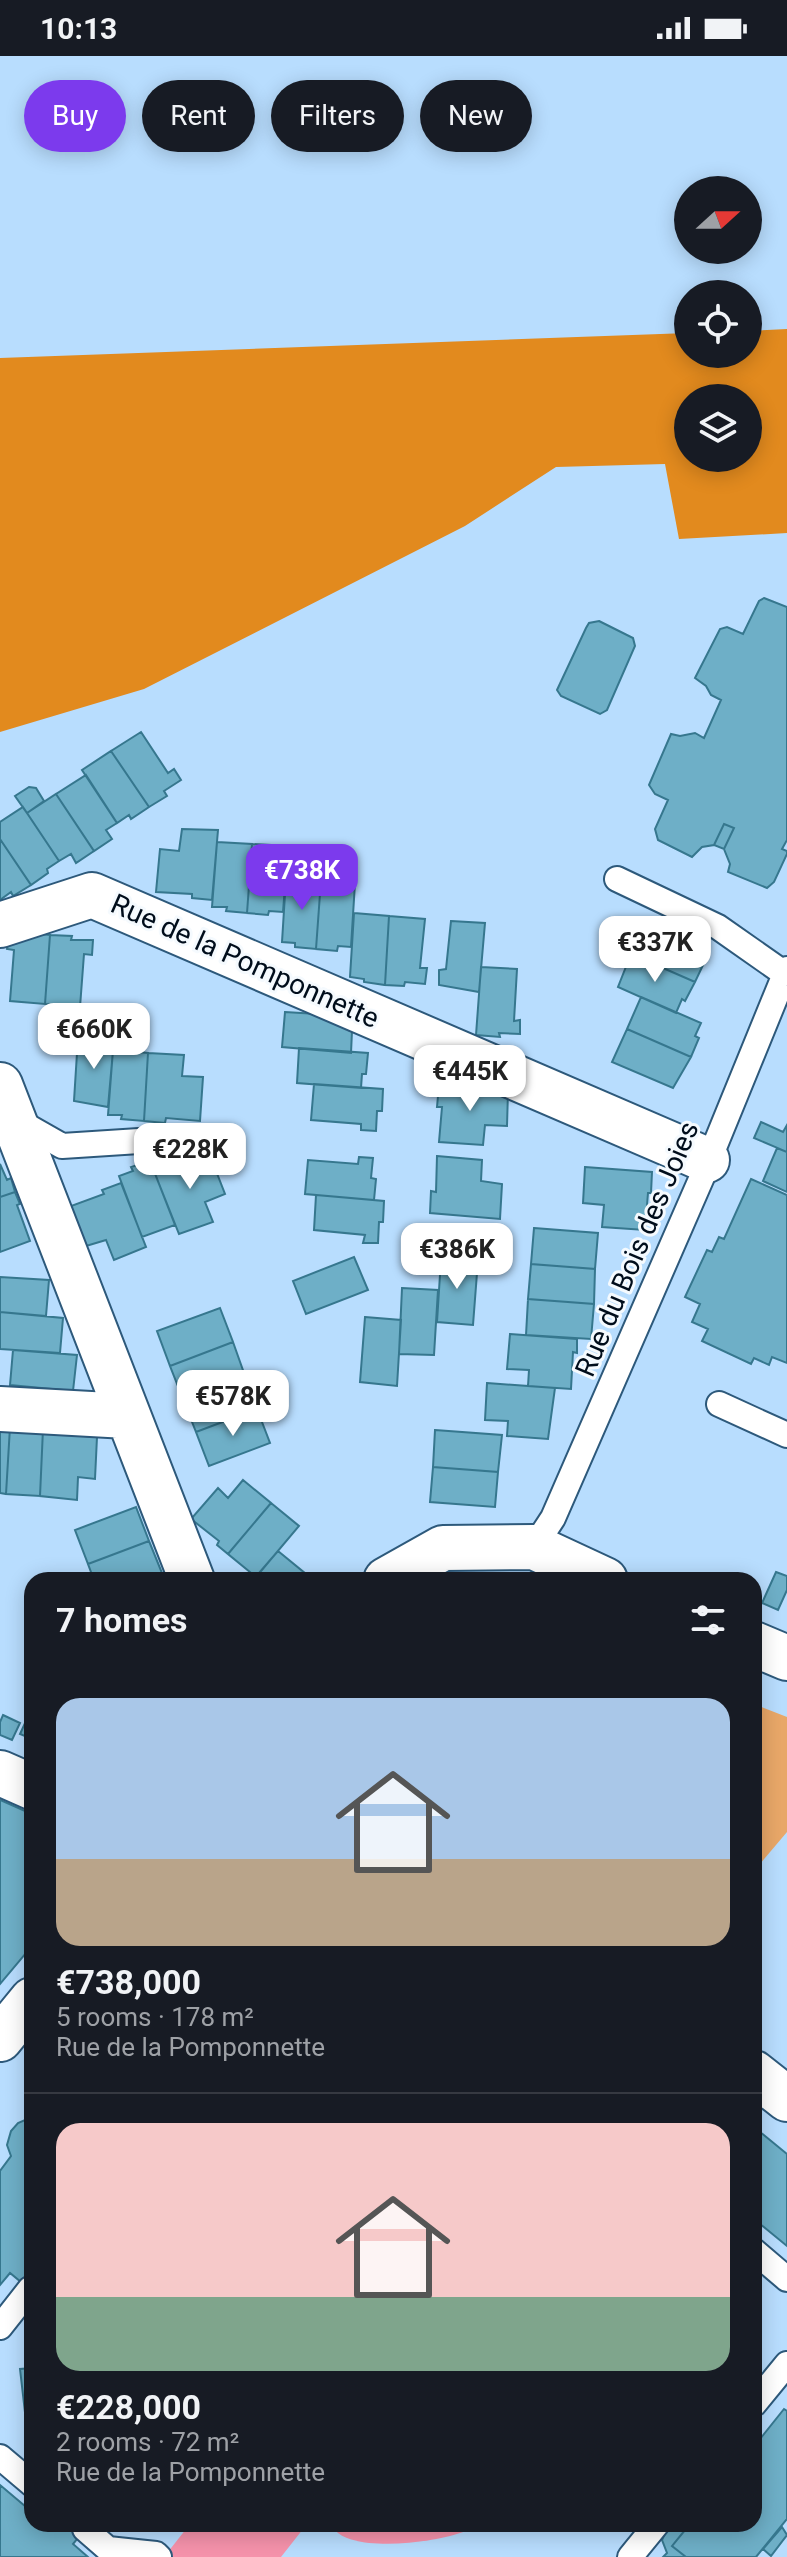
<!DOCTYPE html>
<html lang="en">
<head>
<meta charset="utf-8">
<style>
  :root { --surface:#171b24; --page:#20242c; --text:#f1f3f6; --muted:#9ea1a6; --line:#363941; --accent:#7c3aed }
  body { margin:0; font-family:Roboto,sans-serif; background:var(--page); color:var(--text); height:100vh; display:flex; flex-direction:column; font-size:30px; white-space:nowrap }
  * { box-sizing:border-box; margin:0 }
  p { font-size:26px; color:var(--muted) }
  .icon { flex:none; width:44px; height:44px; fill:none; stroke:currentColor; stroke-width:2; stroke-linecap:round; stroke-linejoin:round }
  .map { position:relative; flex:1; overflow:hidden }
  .sheet { position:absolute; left:24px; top:1516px; width:738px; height:960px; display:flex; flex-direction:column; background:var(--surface); border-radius:24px; box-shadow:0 4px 20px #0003 }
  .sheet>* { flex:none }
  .hud { position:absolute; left:24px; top:24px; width:740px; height:72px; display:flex; gap:16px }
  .needle { width:52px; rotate:69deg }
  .fabs { position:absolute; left:674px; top:120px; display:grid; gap:16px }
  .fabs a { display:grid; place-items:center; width:88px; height:88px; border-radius:50%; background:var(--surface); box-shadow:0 4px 20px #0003; font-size:40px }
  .price { position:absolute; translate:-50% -68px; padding:0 18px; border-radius:16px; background:#fff; color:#222; font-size:26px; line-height:52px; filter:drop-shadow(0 2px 4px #0008) }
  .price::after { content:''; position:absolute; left:50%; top:48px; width:24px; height:18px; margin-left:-12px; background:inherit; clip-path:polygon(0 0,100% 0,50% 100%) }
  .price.selected { background:var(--accent); color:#fff }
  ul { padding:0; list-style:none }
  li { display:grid; align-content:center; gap:16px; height:424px; padding:0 32px }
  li+li { border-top:2px solid var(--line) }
  li span { display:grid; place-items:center; height:248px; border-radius:24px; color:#555 }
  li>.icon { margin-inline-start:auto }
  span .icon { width:144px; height:144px; fill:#fffc; stroke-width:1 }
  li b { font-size:34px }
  h2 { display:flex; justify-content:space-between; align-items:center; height:96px; padding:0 32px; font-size:34px }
  .pill { padding:0 28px; border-radius:36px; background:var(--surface); box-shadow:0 4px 20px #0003; font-size:28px; line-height:72px }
  .pill.selected { background:var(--accent); color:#fff }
  .status { display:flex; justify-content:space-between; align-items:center; height:56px; padding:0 40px; background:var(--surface); direction:ltr }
  .status svg { height:22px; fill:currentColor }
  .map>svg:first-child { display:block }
</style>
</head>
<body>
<div class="status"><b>10:13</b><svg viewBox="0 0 49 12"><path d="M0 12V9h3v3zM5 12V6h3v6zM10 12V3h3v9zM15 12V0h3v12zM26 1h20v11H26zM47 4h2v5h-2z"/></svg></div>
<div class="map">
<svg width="787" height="2501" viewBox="0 0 787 2501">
  <rect width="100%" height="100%" fill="#b8ddfe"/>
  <path fill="#e8a768" d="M754,1648l33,13v115l-33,39z"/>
  <path fill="#e28a1e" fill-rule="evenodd" d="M787,273v204l-108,6 -14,-75 -109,3 -91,59 -321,163 -144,43v-374l688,-25v21h60v-23zM688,342h60v60h-60z"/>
  <path fill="#f592ab" d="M190,2468h117l-26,33h-117z
    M331,2468h150c-29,19 -138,33 -150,0z"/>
  <path fill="#6eafc7" stroke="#36778e" stroke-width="2" d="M764,542l23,9v233l-5,9 5,2v3l-13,28 -7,6 -39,-16 2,-8 -6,-15 10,-21 -10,-4 -10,21 -12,2 -10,10 -34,-17 -3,-11 13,-29 -13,-6 -6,-9 22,-51 9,2 15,-3 9,5 17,-38 -10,-5 -5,-9 -11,-8 25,-49 7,-2 16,7 16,-33z
    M599,565l34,17 2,8 -28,64 -7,4 -39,-18 -4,-6 29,-62 3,-5z
    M141,676l27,41 6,-4 7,11 -17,11 3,5 -18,11 -38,-56z
    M111,695l38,56 -18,12 -2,-4 -12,8 -35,-53z
    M86,719l31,48 -11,7 6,9 -18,12 -38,-57z
    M29,731l7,1 8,13 -17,12 -12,-17z
    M56,738l38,57 -18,12 -5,-9 -12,7 -32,-48z
    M23,751l36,54 -12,8 1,4 -17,12 -31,-46v-17z
    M724,768l10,4 -10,21 -10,-4z
    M182,773l36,1 -6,70 -20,-2v-4l-36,-2 4,-43 19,2z
    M0,783l31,46 -18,11 -2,-4 -11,8z
    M217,786l35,2 -5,69 -21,-2 1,-4h-15z
    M252,788l36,2 -5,66 -14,-1 -1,4 -21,-2z
    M286,822l35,2 -5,69 -21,-2v-4l-13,-1z
    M321,824l34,3 -4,64 -13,-1 -1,5 -21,-2z
    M354,857l35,3 -4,69 -21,-3v-3l-14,-2z
    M389,860l36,3 -5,49h7l-2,16 -20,-2 -1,4 -19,-1z
    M451,865l34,2 -6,69 -40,-7v-15l7,-1z
    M646,865l59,27 -6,13 5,2 -9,19 -64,-28z
    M31,877l19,2 -5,69 -35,-3 4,-51 -7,-1 2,-14z
    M50,879l22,1 -1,4h22l-1,15 -8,-1 -4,53 -35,-3z
    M631,898l64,28 -10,19 -3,-2 -6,14 -58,-26z
    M481,911l36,2 -3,52 6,-1v14l-21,-1 1,4 -24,-2z
    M641,941l60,26 -6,13 4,2 -8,19 -64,-28z
    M285,956l64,4 -1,14 4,1 -1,22 -69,-6z
    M627,973l64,28 -18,31 -61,-26z
    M78,981l36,2 -6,68 -34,-6z
    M299,992l69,5 -2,21h-4l-1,14 -64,-5z
    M113,994l35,3 -4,68 -23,-2 1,-4h-14z
    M148,997l36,2 -2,21 21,1 -3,44 -34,-3 -1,5 -21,-2z
    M314,1028l69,5 -1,22h-5l-1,20 -15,-1v-6l-50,-4z
    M439,1029l69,6 -1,35 -22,-1 -2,20 -44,-3 3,-35h-5z
    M761,1066l22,10 4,-7v27l-33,-14z
    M777,1092l10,4v40l-24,-11z
    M209,1097l16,41 -20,8 8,20 -34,12 -25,-63 21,-9 2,4z
    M437,1100l45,4 -1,21 21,3 -2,35 -70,-6 1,-22 5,1z
    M359,1101l14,1 -2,20 5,1 -2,21 -69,-6 3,-34 50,4z
    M150,1105l25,64 -33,12 -23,-61 14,-5 -2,-4z
    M0,1108l7,16 4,-2 4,14 -15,5z
    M585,1111l67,5 -1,21h-3l-3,37 -43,-3 2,-22 -21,-2z
    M751,1123l36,16v168l-15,-6 -3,8 -15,-7 -3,6 -49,-23 6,-12 -16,-7 8,-18 -15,-7 22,-47 5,2 7,-15 5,2z
    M121,1127l25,64 -32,13 -8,-20 -20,6 -15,-40 33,-12 -2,-4z
    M15,1136l5,12 -3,1 13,36 -30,11v-55z
    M316,1139l68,6 -1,21h-4l-1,21h-15l2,-8 -51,-5z
    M534,1172l64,5 -3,36 -64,-5z
    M354,1201l14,33 -62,24 -13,-33z
    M441,1203l37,1 -5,65 -36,-3z
    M531,1208l64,5 -1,35 -66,-5z
    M0,1221l49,3 -3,36 -46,-4z
    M402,1232l36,2 -4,65 -35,-1z
    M528,1243l66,5 -3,35 -65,-4z
    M220,1252l13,34 -63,24 -13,-35z
    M0,1256l63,6 -3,35 -60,-4z
    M365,1261l36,3 -4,66 -37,-4z
    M510,1278l67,5v14l-4,-1 -2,37 -43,-3 1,-16 -22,-1z
    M233,1286l12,34 -62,23 -13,-33z
    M13,1294l64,5 -4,36 -63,-6z
    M245,1320l12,33 -61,23 -13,-33z
    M487,1327l68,5 -7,51 -41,-3 1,-15 -23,-1z
    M257,1353l13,34 -61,23 -13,-34z
    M0,1370l10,1 -4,67 -6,-1z
    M10,1371l33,2 -3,67 -34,-2z
    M43,1373l14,5 40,3 -2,42 -17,-2 -1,23 -37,-4z
    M435,1374l67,5 -4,37 -65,-5z
    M433,1411l65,5 -3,35 -65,-5z
    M243,1424l28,23 -43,51 -11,-9 2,-4 -28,-22 27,-31 10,10z
    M271,1447l28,23 -43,51 -28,-23z
    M136,1451l13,34 -61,23 -13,-34z
    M149,1485l13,32 -17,7h-51l-6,-16z
    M278,1495l28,23 -5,6h-48z
    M776,1516l11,4v14l-9,20 -16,-7z
    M32,1652v31l-12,-5z
    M3,1659l17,8 -8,17 -12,-5v-13z
    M0,1744l32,14v132l-32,38z
    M32,2061v151l-11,14 -11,-9 -10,12v-114l11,-15 -4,-11 4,-14 7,-8z
    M754,2071l33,27v92l-33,-27z
    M32,2312v52l-6,1 -6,-52z
    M784,2353l3,2v108l-31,38h-70l-14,-11 18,-22h64v-82l2,2z
    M0,2429l32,27v12h39l11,9 -9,11 15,13h-88z
    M669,2468h21l-18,22 14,11h-23l4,-4 -5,-13z
    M782,2471l5,8 -16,21 -8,-7z"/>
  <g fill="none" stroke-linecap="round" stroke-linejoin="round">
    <g stroke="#2d597b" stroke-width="28">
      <path id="service" d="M617,823l101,48 67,47
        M18,1065l44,25 139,-9
        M719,1348l68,31
        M534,1491l19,-29 149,-341 85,-208
        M754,2195l33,28
        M0,2271l30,-38
        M754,2348l33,-40
        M0,2401l32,27
        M85,2473l23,20 48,5 3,3
        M630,2501l27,-33"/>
    </g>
    <g stroke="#2d597b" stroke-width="48">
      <path id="minor" d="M0,869l92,-30 615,265
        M0,1029l192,495
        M0,1353l127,7
        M386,1524l57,-32 91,-1 71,33
        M754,1588l33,14
        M0,1717l32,14
        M0,1983l32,-39
        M754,2017l33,26"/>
    </g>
    <use href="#service" stroke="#fff" stroke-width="24"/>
    <use href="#minor" stroke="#fff" stroke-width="44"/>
  </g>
  <g text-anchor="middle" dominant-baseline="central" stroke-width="6" stroke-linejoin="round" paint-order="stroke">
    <g font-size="28" fill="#000d1b" stroke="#f5fafe">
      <text transform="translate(245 905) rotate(24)">Rue de la Pomponnette</text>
      <text transform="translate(637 1193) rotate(-67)">Rue du Bois des Joies</text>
    </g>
  </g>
</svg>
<div class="fabs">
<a><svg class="needle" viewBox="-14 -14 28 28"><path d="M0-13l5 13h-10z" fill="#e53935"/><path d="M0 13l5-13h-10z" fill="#9ea1a6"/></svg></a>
<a><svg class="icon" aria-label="locate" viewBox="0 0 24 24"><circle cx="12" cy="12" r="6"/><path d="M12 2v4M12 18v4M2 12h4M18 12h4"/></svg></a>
<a><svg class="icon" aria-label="layers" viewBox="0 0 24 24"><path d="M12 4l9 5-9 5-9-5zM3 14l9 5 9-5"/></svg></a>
</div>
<b class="price selected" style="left:302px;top:856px">€738K</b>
<b class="price" style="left:655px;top:928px">€337K</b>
<b class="price" style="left:94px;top:1015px">€660K</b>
<b class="price" style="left:470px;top:1057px">€445K</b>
<b class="price" style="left:190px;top:1135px">€228K</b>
<b class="price" style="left:457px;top:1235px">€386K</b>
<b class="price" style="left:233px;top:1382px">€578K</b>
<div class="hud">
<a class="pill selected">Buy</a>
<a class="pill">Rent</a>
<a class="pill">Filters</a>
<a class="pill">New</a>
</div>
<section class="sheet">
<h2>7 homes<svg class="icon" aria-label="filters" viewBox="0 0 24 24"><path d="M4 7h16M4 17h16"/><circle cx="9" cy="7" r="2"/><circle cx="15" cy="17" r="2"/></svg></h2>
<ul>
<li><span style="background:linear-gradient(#a9c7e8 65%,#b9a48a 0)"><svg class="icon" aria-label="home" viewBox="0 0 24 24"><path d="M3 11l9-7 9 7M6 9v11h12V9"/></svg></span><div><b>€738,000</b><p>5 rooms · 178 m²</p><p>Rue de la Pomponnette</p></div></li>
<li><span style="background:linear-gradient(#f6c9c9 70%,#7fa58c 0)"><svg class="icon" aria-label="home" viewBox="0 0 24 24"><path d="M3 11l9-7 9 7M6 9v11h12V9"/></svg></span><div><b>€228,000</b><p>2 rooms · 72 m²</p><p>Rue de la Pomponnette</p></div></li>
</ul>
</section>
</div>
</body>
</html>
